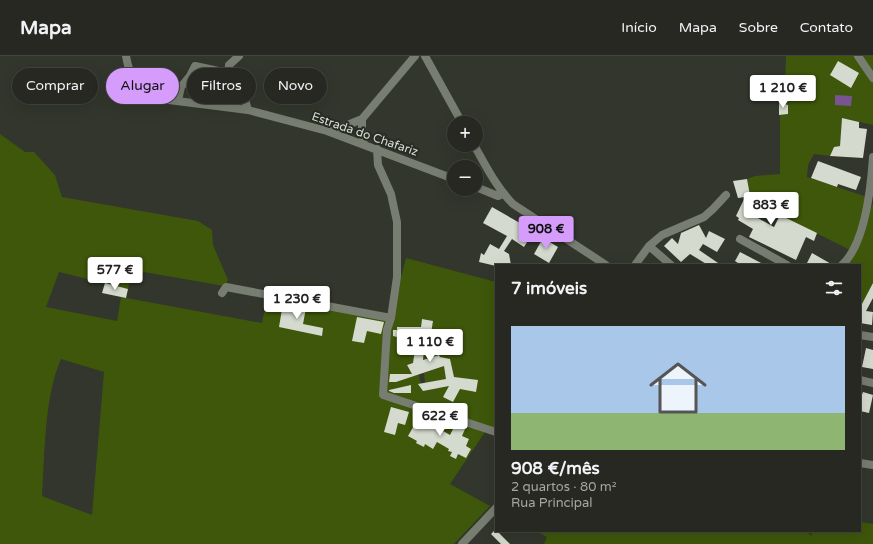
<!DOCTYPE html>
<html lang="pt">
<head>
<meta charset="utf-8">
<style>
  :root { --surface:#262821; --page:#2e302a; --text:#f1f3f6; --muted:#a4a6a5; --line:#42443f; --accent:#d59cfb }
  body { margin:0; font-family:"Varela Round",sans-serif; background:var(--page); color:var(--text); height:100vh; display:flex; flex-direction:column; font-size:15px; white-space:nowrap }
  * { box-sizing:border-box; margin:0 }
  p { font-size:13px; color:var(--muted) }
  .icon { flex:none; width:22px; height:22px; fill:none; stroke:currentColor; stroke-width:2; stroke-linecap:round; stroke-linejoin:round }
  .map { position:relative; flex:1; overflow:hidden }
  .sheet { position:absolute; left:495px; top:208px; width:366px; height:268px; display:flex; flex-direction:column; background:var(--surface); border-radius:0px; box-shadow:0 4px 16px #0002,0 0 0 1px var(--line) }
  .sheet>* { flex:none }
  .top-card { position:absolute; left:12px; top:12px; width:380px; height:36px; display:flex; gap:8px }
  .tools { position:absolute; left:447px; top:60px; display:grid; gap:8px }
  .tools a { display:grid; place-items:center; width:36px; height:36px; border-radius:50%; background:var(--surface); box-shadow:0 4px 16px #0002,0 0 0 1px var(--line); font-size:20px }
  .price { position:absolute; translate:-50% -34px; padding:0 9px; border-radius:4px; background:#fff; color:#222; font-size:13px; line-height:26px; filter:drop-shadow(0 1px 2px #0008) }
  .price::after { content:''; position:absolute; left:50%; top:24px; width:12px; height:9px; margin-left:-6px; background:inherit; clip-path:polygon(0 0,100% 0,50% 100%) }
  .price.selected { background:var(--accent); color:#111 }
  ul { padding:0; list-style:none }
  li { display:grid; align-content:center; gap:8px; height:212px; padding:0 16px }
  li span { display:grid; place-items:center; height:124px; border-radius:0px; color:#555 }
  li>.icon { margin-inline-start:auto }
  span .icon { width:72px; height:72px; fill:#fffc; stroke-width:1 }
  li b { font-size:17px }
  h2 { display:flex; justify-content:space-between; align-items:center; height:48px; padding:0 16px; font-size:17px }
  .chip { padding:0 14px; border-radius:18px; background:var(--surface); box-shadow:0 4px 16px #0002,0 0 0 1px var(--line); font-size:14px; line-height:36px }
  .chip.selected { background:var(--accent); color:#111 }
  header { display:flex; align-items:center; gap:24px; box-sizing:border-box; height:56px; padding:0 20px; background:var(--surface); border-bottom:1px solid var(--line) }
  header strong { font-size:19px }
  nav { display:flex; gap:22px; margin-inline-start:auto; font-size:14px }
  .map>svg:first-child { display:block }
</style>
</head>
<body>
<header>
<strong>Mapa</strong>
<nav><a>Início</a><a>Mapa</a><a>Sobre</a><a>Contato</a></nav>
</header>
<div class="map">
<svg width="873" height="488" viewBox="0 0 873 488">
  <rect width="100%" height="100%" fill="#32362c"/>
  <path fill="#3e570a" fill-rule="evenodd" d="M786,0h87v69l-31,-7 -2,28 -6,1 -4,9 -16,-2 -6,11 -1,12 60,20 -12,42 -5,11 -98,-49 -5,-22 8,-3 25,-2v-59l8,-1v-9l-4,-1z
    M0,78l25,18h9l21,23 7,22 136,24 14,9 1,15 15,35 -4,6 -80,-14 -14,8 -2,9 -69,-17 -13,35 71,14 4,-24 141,26 5,-25 124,20 15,-60 90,24v149l-9,-2 -37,55 40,22 -36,38h-454zM422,263l11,2 -3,19 -12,-1zM439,299l2,12 -17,6 1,10 16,-3 2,7 -22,-3 -4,-17 -8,3 -2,-5zM61,303l43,13 -12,143 -50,-19c3,-43 2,-98 19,-137z
    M873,148v79l-10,21 -3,-1v-38h-13l3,-3 17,-49z
    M860,466l13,2v20h-329l3,-7 -11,-6h269l7,5 -1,-5h49z"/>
  <path fill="#795492" d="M835,39l17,1 -1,10 -16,-1z"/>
  <path fill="#d4dacd" d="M838,5l21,12 -8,15 -21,-13z
    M779,46l9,3v9l-9,1z
    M842,62l17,4v6l8,1 -4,29 -33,-2 4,-9 6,-1z
    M818,105l43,16 -5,13 -18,-6 -1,3 -26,-9z
    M747,123l4,21 12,5 -7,12 18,10 6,-12 37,18 -3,8 -8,-4 -10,23 -47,-23 4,-8 -15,-9 1,-2 -3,-2 9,-19 -7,1 -5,-17z
    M492,151l42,24 -10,16 -12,-8 -8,12 5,3 2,11h-15v1l-17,-4 2,-9 3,2 6,-11 9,5 8,-13 -24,-13z
    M699,169l7,13 3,-7 16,8 -8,13 -14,-8 -4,6 22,15h-13l-18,-11 -9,8 -17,-16 8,-8 6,6 3,-11z
    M543,182l15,9 -9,16 -15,-9z
    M740,196l25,13h-24l-6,-4z
    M812,197l21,12h-27z
    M105,227l23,6 -2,9 -24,-5z
    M873,227v15l-7,13 7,1 -1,13 -12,-2 2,-19z
    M283,247l23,5 -3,16 20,4 -1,8 -43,-9z
    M357,261l27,5 -3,12 -14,-3 -3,12 -12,-2z
    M422,263l11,2 -3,19 -5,-1 -2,21 16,-5 1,2 10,2 4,18 24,3 -2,12 -16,-3 -7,13 -10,-5 6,-11 -26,5 -5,-7 28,-5 -2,-13 -48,16h-7l1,-8h22l-5,-9 6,-2 3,-20 -19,1v-7l-4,-1v-6h4v-3h24z
    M866,292l7,2v19l-11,-2z
    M411,329v8h-17l-5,-2v-1z
    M863,336l10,3 -4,18 -9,-2v-14h1z
    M391,351l18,5 -4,13 -7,-2 -3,12 -11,-3z
    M420,359l18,9 -2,3 14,8 5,-10 10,4 -3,7 7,3 -3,7 5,3 -5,9 -8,-4 -2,5 -6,-3 2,-4 -4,-1 1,-2 -12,-7 -4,7 -8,-5 -1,3 -8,-4 1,-2 -9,-5z
    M494,475h3l13,13h-9l-10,-10z"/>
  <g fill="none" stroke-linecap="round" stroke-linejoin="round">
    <path stroke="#787d72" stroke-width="8" d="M126,0c3,18 10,33 27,42l95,12 79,21 127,48
      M425,0l37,67
      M858,0l15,22
      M228,17l1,-8 10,-9
      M178,44l3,-13 9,-11 5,-10 33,7 12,10 8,27
      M362,63v17l2,8
      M328,74l17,-4 17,-7 53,-63
      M474,89c12,21 22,42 39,59l93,61
      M377,93l1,16 13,29 6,28v55l-6,41 -4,12 -4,65 113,37
      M476,131l22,9 5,-2
      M740,183l47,26
      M649,190l22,19
      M635,209l14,-19 13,-11 42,-18 9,-8 13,-14
      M842,209c23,-21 29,-78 31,-108
      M222,237l4,-6 165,31
      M860,279l13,2
      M860,324l13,3
      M860,407l13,2
      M462,488l34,-36"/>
  </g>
  <g text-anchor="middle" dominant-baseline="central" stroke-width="4" stroke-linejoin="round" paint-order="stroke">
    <g font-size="12" fill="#daddd7" stroke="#282c23">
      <text transform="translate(365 78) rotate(19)">Estrada do Chafariz</text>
    </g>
  </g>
</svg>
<div class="tools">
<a>+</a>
<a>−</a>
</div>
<b class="price" style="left:783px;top:53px">1 210 €</b>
<b class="price" style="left:771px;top:170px">883 €</b>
<b class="price selected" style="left:546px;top:194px">908 €</b>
<b class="price" style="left:115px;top:235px">577 €</b>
<b class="price" style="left:297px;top:264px">1 230 €</b>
<b class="price" style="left:430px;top:307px">1 110 €</b>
<b class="price" style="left:440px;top:381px">622 €</b>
<div class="top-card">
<a class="chip">Comprar</a>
<a class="chip selected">Alugar</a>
<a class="chip">Filtros</a>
<a class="chip">Novo</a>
</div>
<section class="sheet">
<h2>7 imóveis<svg class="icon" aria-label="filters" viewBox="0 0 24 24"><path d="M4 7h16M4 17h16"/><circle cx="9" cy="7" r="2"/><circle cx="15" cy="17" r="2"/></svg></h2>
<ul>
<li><span style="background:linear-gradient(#a9c7e8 70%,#8fb573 0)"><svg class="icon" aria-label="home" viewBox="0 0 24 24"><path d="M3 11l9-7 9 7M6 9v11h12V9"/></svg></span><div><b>908 €/mês</b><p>2 quartos · 80 m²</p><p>Rua Principal</p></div></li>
</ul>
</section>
</div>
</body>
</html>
